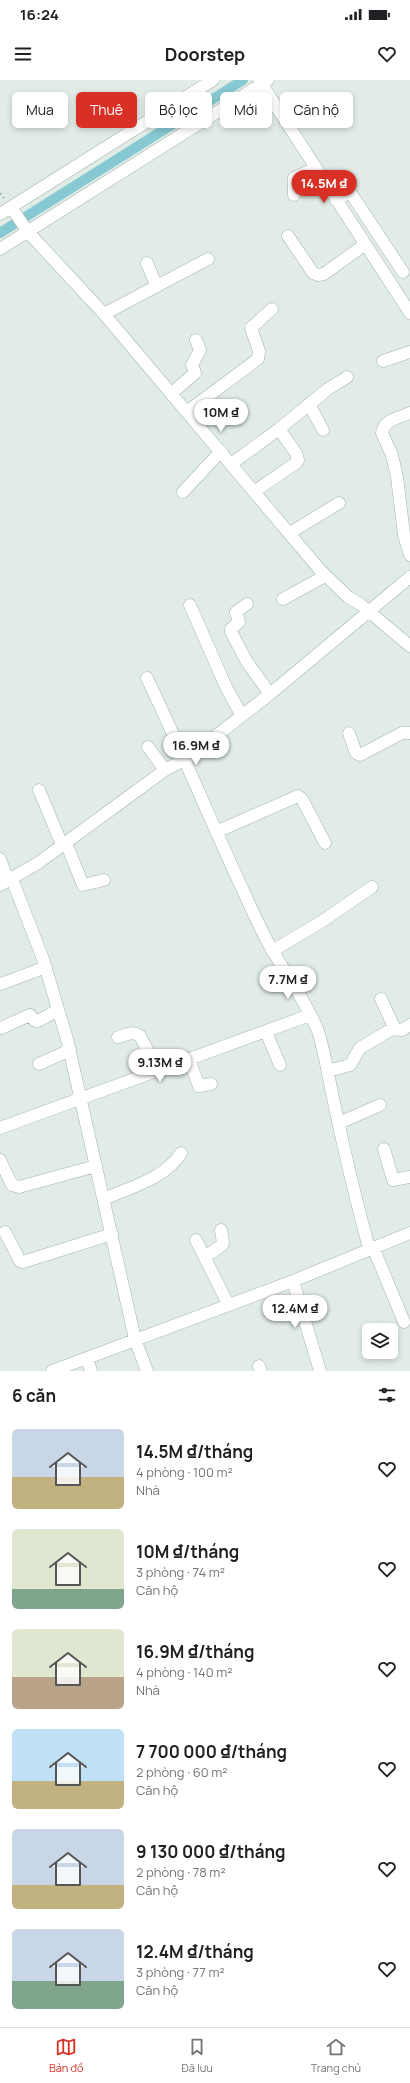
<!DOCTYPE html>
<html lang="vi">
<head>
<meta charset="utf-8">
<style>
  :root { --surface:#fff; --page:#f6f6f6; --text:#202124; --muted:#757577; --line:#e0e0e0; --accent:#d93025 }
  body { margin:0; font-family:Manrope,sans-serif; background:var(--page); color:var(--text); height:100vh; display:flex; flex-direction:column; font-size:15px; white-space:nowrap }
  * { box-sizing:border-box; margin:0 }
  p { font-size:13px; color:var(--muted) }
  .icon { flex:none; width:22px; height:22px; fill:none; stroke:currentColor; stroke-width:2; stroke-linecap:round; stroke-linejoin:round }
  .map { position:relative; height:1291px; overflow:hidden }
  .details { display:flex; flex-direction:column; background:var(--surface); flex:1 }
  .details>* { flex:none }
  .top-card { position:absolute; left:12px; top:12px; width:386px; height:36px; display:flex; gap:8px }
  .controls { position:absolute; left:362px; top:1243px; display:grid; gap:8px }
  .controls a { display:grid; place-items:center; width:36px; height:36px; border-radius:6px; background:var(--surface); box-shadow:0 2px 6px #0003; font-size:20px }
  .price { position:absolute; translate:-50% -34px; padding:0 9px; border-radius:14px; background:#fff; color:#222; font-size:13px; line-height:26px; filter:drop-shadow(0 1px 2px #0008) }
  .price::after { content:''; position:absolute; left:50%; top:24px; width:12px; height:9px; margin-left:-6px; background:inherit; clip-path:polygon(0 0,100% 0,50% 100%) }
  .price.on { background:var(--accent); color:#fff }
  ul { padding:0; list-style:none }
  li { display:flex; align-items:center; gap:12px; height:100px; padding:0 12px }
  li span { display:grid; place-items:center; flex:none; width:112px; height:80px; border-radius:6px; color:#555 }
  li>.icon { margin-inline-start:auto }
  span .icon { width:48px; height:48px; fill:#fffc; stroke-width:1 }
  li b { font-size:17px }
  h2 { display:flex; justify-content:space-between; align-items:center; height:48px; padding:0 12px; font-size:17px }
  .tag { padding:0 14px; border-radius:6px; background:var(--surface); box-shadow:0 2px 6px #0003; font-size:14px; line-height:36px }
  .tag.on { background:var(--accent); color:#fff }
  .status { display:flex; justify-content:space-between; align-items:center; height:28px; padding:0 20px; background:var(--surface); direction:ltr }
  .status svg { height:11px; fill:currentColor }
  header { display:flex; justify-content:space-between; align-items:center; height:52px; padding:0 12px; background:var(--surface); font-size:18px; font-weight:700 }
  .menu { display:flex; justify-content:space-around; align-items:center; height:56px; border-top:1px solid var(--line); background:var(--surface); font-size:11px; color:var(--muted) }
  .menu a { display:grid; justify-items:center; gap:2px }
  .menu .on { color:var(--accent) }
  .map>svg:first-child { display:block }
</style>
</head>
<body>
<div class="status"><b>16:24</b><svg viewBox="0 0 49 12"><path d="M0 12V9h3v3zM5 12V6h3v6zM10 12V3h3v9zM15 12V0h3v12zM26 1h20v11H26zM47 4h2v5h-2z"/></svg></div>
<header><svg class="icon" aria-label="menu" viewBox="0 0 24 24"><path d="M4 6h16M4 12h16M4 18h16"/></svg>Doorstep<svg class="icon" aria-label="heart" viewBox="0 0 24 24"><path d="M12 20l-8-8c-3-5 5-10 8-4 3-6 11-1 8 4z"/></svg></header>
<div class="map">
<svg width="410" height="1291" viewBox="0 0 410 1291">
  <rect width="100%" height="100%" fill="#e1ece7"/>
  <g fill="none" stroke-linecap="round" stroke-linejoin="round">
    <path stroke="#87c9d3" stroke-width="10" d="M0,153l243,-153"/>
    <g stroke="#a4b4ae" stroke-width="13">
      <path id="minor" d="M259,0l151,233
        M294,115v-17l22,-10
        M336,120l12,-7 4,2 51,77
        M11,127l17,25 76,82 216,256 28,27 12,7 50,42
        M0,134l213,-134
        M288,156l25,37 5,2 6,-1 40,-29
        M0,169l268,-169
        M147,183l9,22
        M104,234l104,-55
        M383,281l27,-9
        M172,313l23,-20 -3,-8 8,-15 -4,-10
        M309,324l14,26
        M188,331l70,-52 1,-8 -8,-23 21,-19
        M410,333c-11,5 -26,6 -28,20l10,22 5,22 7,58 6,20
        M231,384l48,-35 49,-40 19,-12
        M255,411l41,-28 2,-3 -2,-7 -17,-24
        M183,412l38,-41
        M290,453l49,-30
        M283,519l42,-23
        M247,524l-11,8 3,10 -8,7v3l16,30 23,32
        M190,525l36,82 16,29
        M147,598c40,84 75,170 115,253 17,35 42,65 56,100 8,25 11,51 17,76 10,47 21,94 34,141
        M349,653l7,20 4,2 42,-22h8
        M148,667l17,23
        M39,710l23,55
        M218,751l80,-35 4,3 23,44
        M66,763l17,42 21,-5
        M0,779l8,22
        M12,799l31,80 24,80 68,300 12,32
        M0,805l38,-22 127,-93 21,-11 84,-65 140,-117
        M272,871l49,-29 51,-35
        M1,904l45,-17
        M381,919l14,30
        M1,948l29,-13 5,6h3l20,-11
        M266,952l14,33
        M118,957c8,-2 15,-7 22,-1l19,35
        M189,980l10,26 12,-2
        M39,984l31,-14
        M328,991l22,-6 10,-17 32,-19 10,1 8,-5
        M339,1043l41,-18
        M0,1048l310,-113
        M384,1069l9,31 17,-3
        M0,1080l12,25 7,2 77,-21
        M104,1119c26,-12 61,-20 77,-46
        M5,1152l15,29 3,1 89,-28
        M196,1160l32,64
        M373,1167l31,75
        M205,1177l17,-12 1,-2 -2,-13
        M293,1201l27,90
        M87,1278l4,13
        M259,1286l2,5
        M52,1291l241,-90 117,-48"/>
    </g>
    <path stroke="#80b1a0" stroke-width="1.5" stroke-dasharray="2 3" stroke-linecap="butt" d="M0,113l4,5"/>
    <use href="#minor" stroke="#fff" stroke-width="12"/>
  </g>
</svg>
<div class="controls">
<a><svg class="icon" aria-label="layers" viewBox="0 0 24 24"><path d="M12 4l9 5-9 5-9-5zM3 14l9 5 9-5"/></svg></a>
</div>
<b class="price on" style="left:324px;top:124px">14.5M ₫</b>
<b class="price" style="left:221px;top:353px">10M ₫</b>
<b class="price" style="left:196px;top:686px">16.9M ₫</b>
<b class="price" style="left:288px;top:920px">7.7M ₫</b>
<b class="price" style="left:160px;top:1003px">9.13M ₫</b>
<b class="price" style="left:295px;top:1249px">12.4M ₫</b>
<div class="top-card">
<a class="tag">Mua</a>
<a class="tag on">Thuê</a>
<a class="tag">Bộ lọc</a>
<a class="tag">Mới</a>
<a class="tag">Căn hộ</a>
</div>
</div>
<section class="details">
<h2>6 căn<svg class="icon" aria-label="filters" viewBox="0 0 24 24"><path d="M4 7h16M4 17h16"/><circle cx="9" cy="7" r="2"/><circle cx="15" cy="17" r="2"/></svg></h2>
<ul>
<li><span style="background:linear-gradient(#c9d6e8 60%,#c2b280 0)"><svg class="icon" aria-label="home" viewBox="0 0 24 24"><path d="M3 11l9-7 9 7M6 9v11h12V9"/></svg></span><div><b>14.5M ₫/tháng</b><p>4 phòng · 100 m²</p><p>Nhà</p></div><svg class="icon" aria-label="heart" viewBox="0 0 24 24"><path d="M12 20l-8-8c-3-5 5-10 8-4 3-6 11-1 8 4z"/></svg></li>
<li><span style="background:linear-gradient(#dfe7d0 75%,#7fa58c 0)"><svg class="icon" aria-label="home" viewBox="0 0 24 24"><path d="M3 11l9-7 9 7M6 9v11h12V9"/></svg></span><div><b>10M ₫/tháng</b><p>3 phòng · 74 m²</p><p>Căn hộ</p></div><svg class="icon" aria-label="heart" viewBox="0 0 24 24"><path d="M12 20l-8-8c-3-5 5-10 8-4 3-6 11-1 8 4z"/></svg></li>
<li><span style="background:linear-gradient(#dfe7d0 60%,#b9a48a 0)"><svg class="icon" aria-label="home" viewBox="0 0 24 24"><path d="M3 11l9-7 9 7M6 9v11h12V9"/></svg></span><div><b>16.9M ₫/tháng</b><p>4 phòng · 140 m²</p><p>Nhà</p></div><svg class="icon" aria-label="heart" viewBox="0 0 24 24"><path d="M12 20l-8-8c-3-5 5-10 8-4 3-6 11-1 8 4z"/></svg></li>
<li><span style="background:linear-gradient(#bfe0f5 65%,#c2b280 0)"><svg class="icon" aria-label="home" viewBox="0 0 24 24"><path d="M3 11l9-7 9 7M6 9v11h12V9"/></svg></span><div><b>7 700 000 ₫/tháng</b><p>2 phòng · 60 m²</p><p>Căn hộ</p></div><svg class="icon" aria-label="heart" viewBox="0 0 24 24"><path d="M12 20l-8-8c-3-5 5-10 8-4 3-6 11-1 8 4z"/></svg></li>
<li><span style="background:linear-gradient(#c9d6e8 70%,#c2b280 0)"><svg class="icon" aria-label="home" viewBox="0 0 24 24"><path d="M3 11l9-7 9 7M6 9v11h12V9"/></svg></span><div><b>9 130 000 ₫/tháng</b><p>2 phòng · 78 m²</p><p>Căn hộ</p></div><svg class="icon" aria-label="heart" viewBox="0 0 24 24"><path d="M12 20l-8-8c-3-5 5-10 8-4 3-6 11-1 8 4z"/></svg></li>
<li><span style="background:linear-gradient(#c9d6e8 65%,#7fa58c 0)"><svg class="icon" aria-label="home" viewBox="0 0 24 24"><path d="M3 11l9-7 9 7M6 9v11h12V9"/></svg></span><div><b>12.4M ₫/tháng</b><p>3 phòng · 77 m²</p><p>Căn hộ</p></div><svg class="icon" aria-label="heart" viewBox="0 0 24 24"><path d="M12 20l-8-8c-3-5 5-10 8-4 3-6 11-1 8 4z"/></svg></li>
</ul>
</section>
<nav class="menu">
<a class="on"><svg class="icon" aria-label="map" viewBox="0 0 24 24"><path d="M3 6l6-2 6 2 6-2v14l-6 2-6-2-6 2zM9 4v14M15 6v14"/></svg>Bản đồ</a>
<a><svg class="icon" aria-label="saved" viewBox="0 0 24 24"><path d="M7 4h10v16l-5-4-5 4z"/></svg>Đã lưu</a>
<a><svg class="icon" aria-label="home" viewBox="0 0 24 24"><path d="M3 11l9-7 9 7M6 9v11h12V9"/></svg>Trang chủ</a>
</nav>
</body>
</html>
